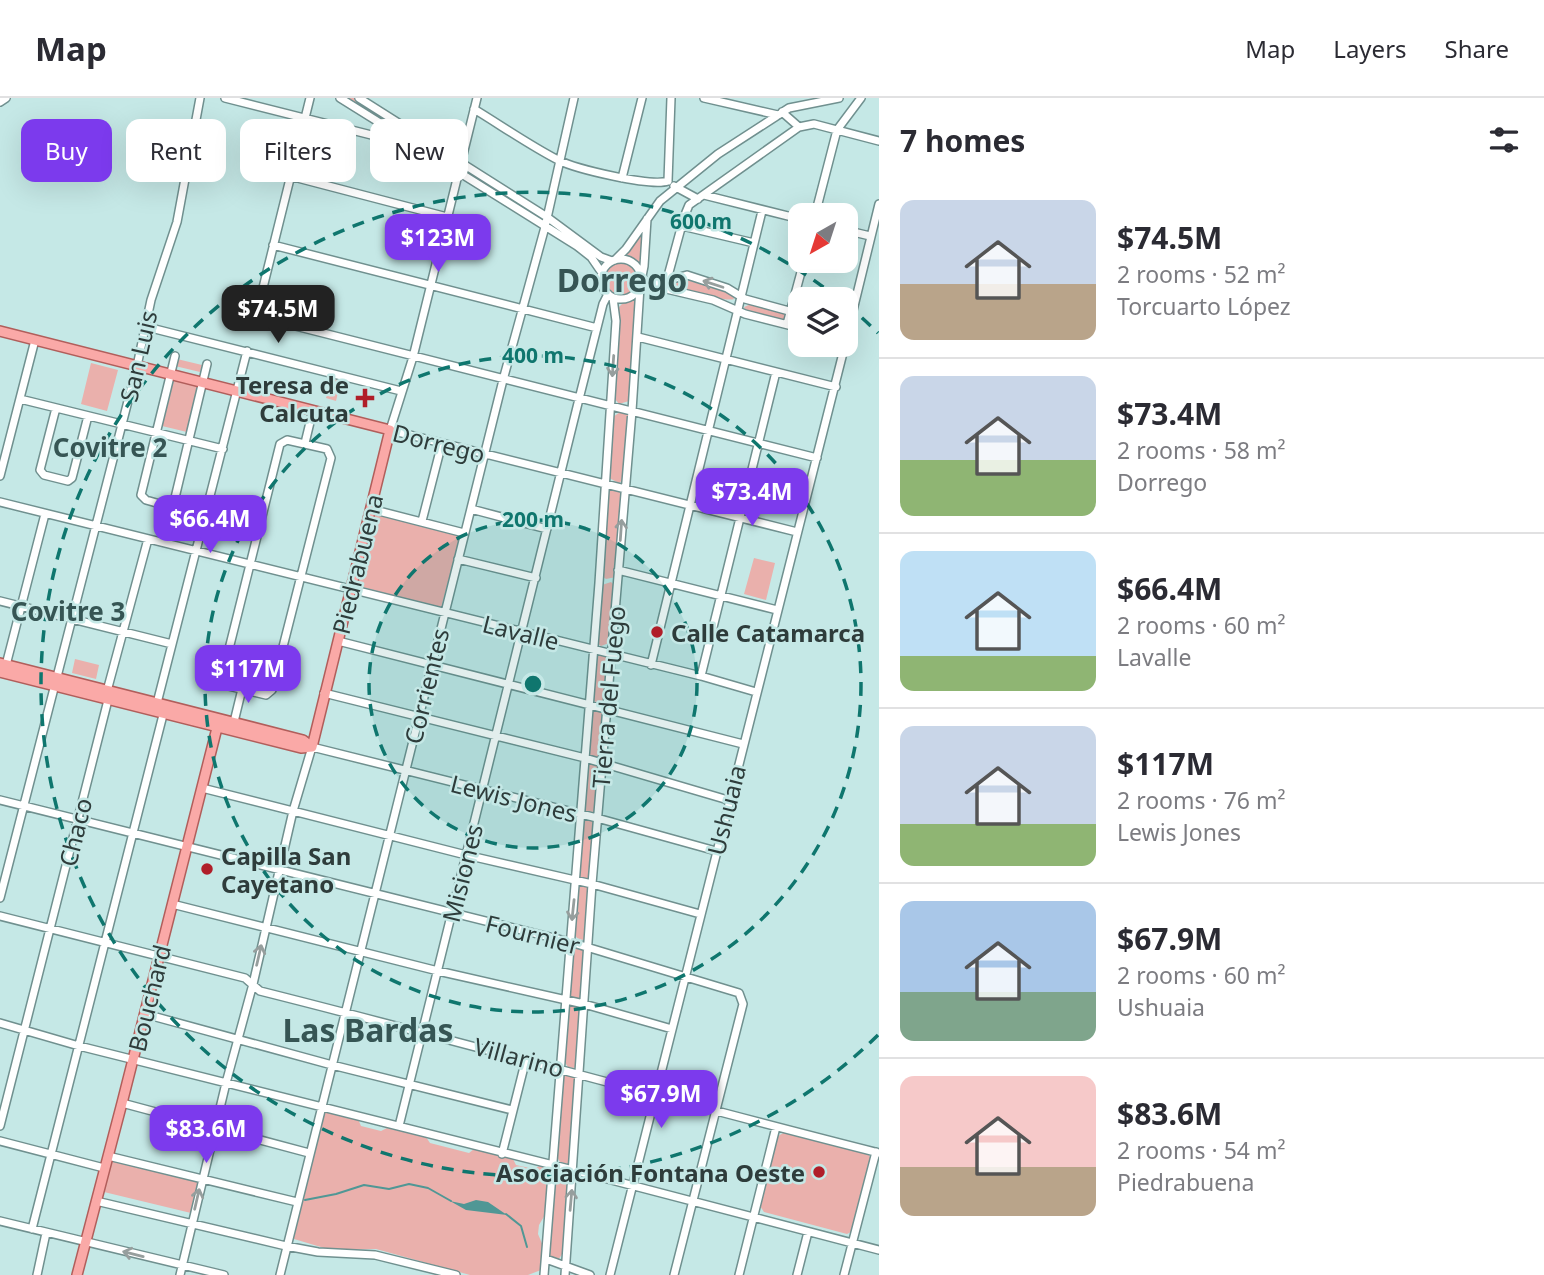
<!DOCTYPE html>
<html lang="en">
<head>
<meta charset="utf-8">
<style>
  :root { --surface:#fff; --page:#f7f7f7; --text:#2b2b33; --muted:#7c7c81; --line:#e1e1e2; --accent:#7c3aed }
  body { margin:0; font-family:"Noto Sans",sans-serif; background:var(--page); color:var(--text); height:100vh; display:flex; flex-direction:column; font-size:26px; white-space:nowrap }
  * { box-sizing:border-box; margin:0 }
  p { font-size:23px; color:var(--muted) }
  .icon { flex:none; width:38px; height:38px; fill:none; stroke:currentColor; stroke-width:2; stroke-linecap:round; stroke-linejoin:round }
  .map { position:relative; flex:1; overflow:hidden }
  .sheet { display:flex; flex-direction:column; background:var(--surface); width:665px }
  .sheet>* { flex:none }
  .top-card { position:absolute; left:21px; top:21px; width:665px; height:63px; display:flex; gap:14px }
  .needle { width:46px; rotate:219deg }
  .fabs { position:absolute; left:788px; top:105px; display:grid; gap:14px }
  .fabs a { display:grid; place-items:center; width:70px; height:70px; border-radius:14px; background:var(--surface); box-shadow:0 7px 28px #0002; font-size:35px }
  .price { position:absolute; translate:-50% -60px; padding:0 16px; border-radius:14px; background:var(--accent); color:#fff; font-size:23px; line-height:46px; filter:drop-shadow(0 2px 4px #0008) }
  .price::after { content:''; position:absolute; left:50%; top:42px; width:21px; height:16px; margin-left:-10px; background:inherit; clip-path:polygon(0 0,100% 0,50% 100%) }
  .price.current { background:#222; color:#fff }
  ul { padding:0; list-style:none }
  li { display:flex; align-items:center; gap:21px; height:175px; padding:0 21px }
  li+li { border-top:2px solid var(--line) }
  li span { display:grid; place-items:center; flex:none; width:196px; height:140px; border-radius:14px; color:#555 }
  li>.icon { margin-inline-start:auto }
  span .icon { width:84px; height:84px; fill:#fffc; stroke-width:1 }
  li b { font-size:30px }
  h2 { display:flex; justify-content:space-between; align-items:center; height:84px; padding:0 21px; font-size:30px }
  .tag { padding:0 24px; border-radius:14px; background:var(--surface); box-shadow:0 7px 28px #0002; font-size:24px; line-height:63px }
  .tag.current { background:var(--accent); color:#fff }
  header { display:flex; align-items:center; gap:42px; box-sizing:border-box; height:98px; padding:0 35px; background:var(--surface); border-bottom:2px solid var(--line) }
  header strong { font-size:33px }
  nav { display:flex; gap:38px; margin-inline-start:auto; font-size:24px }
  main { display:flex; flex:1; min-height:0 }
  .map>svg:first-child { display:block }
</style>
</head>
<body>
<header>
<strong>Map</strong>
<nav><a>Map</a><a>Layers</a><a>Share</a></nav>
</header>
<main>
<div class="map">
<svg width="879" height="1177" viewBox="0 0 879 1177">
  <rect width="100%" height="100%" fill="#c5e8e6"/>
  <path fill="#eab0ac" d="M346,0h9l100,64 -1,3z
    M646,124l-5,48 -11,-11 -10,-2z
    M605 181a17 17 0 1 1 34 0a17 17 0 1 1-34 0Z
    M687,182l45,14 2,5c-10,3 -46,-8 -58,-11l-4,-3v-3z
    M638,198l-9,105 -10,3 -4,-5 4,-92 4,-4z
    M751,206l33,9 1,3 -1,4 -4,1 -33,-9 -3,-5z
    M177,261l25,6 -2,7 -25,-6z
    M91,265l27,7 -11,41 -26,-7z
    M173,280l26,6 -12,48 -25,-6z
    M331,280l10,2 -5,21 -10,-3z
    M620,314l8,2v4l-4,61 -5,4 -10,-5 4,-61z
    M614,388l8,9 -6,82 -10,2 -4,-3 7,-86 1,-3z
    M374,415l86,23 -19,72 -86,-23z
    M754,460l21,5 -9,37 -22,-6z
    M611,484l4,4 -6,57 -8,3 -4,-3 5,-58z
    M597,554l10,3 2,4 -5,43 -4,2 -8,-4z
    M75,561l24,6 -3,14 -24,-6z
    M593,609l11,5 -4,47 -11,-4z
    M588,663l11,4 -5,47 -10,-1z
    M585,721h5l5,5 -5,56 -2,1 -9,-4 4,-57z
    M582,786l7,3 -3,52 -3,1 -6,-2 -3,-5 4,-45z
    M572,847l13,6 -5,49 -12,-3z
    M570,905l10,4 -3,57 -3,4 -6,-1 -4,-6z
    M566,975l10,2 -6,87 -2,2 -8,-2 -3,-5 6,-81z
    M324,1013l34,8 3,7 20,5 6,-3 39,9 4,6 39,10 5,-4 39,10 3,6 18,4 7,-4 6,2 3,6 -4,40 -7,12 -1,9 5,12 -2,24 -13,5h-58l-94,-26 -45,1 -37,-11 -2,-3z
    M785,1034l81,20 6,7 -19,72 -6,3 -83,-22 -4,-6 18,-70z
    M112,1061l87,21 -8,33 -87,-21z
    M559,1071l11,6 -7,78 -5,7 -7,-2 -2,-5 6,-80z"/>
  <path fill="#509795" d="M476,1102l12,2 19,13 -41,-5 -16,-9 14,3z"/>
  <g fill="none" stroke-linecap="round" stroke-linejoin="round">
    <path stroke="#509795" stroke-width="2" d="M305,1102l31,-6 28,-9 25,4 20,-5 19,4 23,13
      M506,1116l15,12 6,21"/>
    <g stroke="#70908f" stroke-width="10">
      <path id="minor" d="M225,0l186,47
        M310,0l-54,218 561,142
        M340,0l237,148 14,11 11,16
        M359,0l188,119 54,40 11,4
        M477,0l-64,259 -23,73 407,102
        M704,0l74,17
        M0,4l6,-4
        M474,11c28,17 55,36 84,51 18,9 93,27 110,21
        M782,14l17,15
        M290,78l157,41
        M622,80l20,-80
        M668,83l3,-83
        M674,88l24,13
        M704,97l96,24
        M815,117l22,-85 24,-32
        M682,128l72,17
        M845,132l25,6
        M273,147l324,83
        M601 181a20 20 0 1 1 40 0a20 20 0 1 1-40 0Z
        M615,162l11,-11 34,-48 58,-47 71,-46 50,-10
        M642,178l2,-10 3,-47
        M642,181l13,5 32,-9 40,13 18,11 55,15
        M665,189l19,-70 5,-12 110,-78 15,-3 65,17
        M662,190l51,12 32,14 55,14
        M787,226l17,-63
        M147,229l254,64
        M638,239l198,50
        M845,245l34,-139
        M175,258l-34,139 5,5 21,6 7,-4 33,-138
        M20,301l203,50
        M56,310l-16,62 4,5 24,6 4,-3 16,-62
        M287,342l40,9 4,9 -59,232 -6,5 -42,-10 -3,-4 59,-237z
        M305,345l8,-33
        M0,378l35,-136
        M0,404l701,174 55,16
        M371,411l93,24
        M471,411l76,20
        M422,423l20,-78
        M458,461l78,19
        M618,472l159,40
        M0,503l172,43
        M338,543l405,103
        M651,567l111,-454
        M3,570l3,-3 39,-151
        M701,578l75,-304
        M324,595l261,65 143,42
        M156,609l91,-356
        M233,628l9,-37
        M202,690l264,67 126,29 108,30
        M0,702l570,142 169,51 4,11 -69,271
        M0,800l137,-532 14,-66 26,-78 23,-124
        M172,806l266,67 146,33 88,25
        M0,818l245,62 15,13c207,52 412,110 619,162
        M145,916l187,51 180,45
        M0,925l79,23 494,124 306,80
        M122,1005l187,50
        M0,1028l108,-426 -1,-9 41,-152
        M399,1028l180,-727 24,-95 5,-10
        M0,1043l104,27
        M502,1056l24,-95
        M108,1058l189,46
        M96,1103l190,45 32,6 57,3 81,20
        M0,1123l224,54
        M32,1131l132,-518
        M546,1161l44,16
        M37,1177l9,-42
        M180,1177l46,-192 27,-99 40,-173 19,-64 285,71 119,33
        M280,1177l223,-895 42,-153 29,-129
        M544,1177l55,-692 17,-262 -3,-23
        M565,1177l27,-391 40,-473 8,-124
        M610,1177l235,-930
        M739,1177l37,-148
        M797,1177l11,-43
        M844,1177l32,-123"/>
    </g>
    <g stroke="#b15e5b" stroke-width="12">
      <path id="major" d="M0,233l390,99 -78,317
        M0,565l303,77 9,7
        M0,574l301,76 11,-1
        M77,1177l45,-172 97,-383"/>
    </g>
    <use href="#minor" stroke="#fff" stroke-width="7"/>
    <use href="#major" stroke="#faa9a7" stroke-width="9"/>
  </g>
  <defs><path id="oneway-shaft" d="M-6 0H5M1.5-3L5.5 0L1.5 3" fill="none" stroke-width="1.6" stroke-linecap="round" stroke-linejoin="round" transform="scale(1.75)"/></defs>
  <g stroke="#969e9d">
    <use href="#oneway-shaft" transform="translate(713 186) rotate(-162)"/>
    <use href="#oneway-shaft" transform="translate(613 268) rotate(94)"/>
    <use href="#oneway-shaft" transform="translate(621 432) rotate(-86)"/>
    <use href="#oneway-shaft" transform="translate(573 812) rotate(96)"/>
    <use href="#oneway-shaft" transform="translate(259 857) rotate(-77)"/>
    <use href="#oneway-shaft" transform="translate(197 1101) rotate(-77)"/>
    <use href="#oneway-shaft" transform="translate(571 1102) rotate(-85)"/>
    <use href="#oneway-shaft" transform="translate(133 1156) rotate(-166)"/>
  </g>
  <circle cx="533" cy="586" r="164" fill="#0f766e" fill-opacity=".12"/>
  <g fill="none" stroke="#0f766e" stroke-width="3.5" stroke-dasharray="12 9">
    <circle cx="533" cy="586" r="164"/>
    <circle cx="533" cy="586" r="328"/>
    <path d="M878 937A492 492 0 1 1 839 201M846 206A492 492 0 0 1 878 235"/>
  </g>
  <g fill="#b01e29" stroke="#c5e8e6" stroke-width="2.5">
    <path d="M361.5 289.5h7v7h7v7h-7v7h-7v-7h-7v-7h7z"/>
    <circle cx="657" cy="534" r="7"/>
    <circle cx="207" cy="771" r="7"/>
    <circle cx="819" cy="1074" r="7"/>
  </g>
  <g text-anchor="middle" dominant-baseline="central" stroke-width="5" stroke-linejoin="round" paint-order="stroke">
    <g font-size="24" fill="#2e3c3b" stroke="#c5e8e6">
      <text transform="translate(138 258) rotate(-77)">San Luis</text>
      <text transform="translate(439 345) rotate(14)">Dorrego</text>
      <text transform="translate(357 466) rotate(-76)">Piedrabuena</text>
      <text transform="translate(521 534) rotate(14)">Lavalle</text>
      <text transform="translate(426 588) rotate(-76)">Corrientes</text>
      <text transform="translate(608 599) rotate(-85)">Tierra del Fuego</text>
      <text transform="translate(514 700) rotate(14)">Lewis Jones</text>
      <text transform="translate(726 712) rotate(-76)">Ushuaia</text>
      <text transform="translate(75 734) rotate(-76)">Chaco</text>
      <text transform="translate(462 775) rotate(-76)">Misiones</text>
      <text transform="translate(533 836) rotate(14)">Fournier</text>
      <text transform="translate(149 900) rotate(-76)">Bouchard</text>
      <text transform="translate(519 959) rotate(15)">Villarino</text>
    </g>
    <g font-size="24" font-weight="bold" fill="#2e3c3b" stroke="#c5e8e6" text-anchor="end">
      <text x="349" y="286">Teresa de<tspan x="349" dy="28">Calcuta</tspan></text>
      <text x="671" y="534" text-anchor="start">Calle Catamarca</text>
      <text x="221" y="757" text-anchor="start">Capilla San<tspan x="221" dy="28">Cayetano</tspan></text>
      <text x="805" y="1074">Asociación Fontana Oeste</text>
    </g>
    <g font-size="26" font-weight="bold" fill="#365554" stroke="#c5e8e6">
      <text x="110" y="349">Covitre 2</text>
      <text x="68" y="513">Covitre 3</text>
    </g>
    <g font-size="32" font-weight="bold" fill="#365554" stroke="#c5e8e6">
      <text x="622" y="181">Dorrego</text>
      <text x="368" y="931">Las Bardas</text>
    </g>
  </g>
  <circle cx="533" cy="586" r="10" fill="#0f766e" stroke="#c5e8e6" stroke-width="3.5"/>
  <g font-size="21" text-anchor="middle" font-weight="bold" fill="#0f766e" stroke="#c5e8e6" stroke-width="5" stroke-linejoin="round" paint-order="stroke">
    <text x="701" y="131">600 m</text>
    <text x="533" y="265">400 m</text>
    <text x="533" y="429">200 m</text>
  </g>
</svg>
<div class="fabs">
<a><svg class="needle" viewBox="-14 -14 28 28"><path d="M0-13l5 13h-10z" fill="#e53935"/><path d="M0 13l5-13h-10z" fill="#7c7c81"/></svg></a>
<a><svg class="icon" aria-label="layers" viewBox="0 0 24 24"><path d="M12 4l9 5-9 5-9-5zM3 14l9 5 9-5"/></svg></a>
</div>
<b class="price" style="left:438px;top:176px">$123M</b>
<b class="price current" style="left:278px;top:247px">$74.5M</b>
<b class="price" style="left:752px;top:430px">$73.4M</b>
<b class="price" style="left:210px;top:457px">$66.4M</b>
<b class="price" style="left:248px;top:607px">$117M</b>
<b class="price" style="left:661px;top:1032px">$67.9M</b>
<b class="price" style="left:206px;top:1067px">$83.6M</b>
<div class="top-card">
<a class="tag current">Buy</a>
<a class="tag">Rent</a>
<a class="tag">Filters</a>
<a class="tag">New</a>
</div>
</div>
<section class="sheet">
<h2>7 homes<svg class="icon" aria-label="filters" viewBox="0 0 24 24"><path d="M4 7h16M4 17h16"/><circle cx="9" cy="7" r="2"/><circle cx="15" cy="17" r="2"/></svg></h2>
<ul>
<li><span style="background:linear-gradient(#c9d6e8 60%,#b9a48a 0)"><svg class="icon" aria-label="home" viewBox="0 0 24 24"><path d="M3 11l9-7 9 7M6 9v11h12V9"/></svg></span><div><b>$74.5M</b><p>2 rooms · 52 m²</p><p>Torcuarto López</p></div></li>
<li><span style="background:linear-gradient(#c9d6e8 60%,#8fb573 0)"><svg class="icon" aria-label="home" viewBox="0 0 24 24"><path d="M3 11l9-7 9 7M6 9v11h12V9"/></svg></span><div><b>$73.4M</b><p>2 rooms · 58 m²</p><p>Dorrego</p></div></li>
<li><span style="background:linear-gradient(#bfe0f5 75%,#8fb573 0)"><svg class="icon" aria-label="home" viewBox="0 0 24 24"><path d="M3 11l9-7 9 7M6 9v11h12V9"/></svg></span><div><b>$66.4M</b><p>2 rooms · 60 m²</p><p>Lavalle</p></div></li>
<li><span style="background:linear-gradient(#c9d6e8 70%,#8fb573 0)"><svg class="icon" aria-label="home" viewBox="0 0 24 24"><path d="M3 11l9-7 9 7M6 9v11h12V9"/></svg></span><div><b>$117M</b><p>2 rooms · 76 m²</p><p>Lewis Jones</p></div></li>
<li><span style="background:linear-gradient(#a9c7e8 65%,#7fa58c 0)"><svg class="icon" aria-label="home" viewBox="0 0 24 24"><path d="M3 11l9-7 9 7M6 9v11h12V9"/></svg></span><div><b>$67.9M</b><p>2 rooms · 60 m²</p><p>Ushuaia</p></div></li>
<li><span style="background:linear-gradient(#f6c9c9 65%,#b9a48a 0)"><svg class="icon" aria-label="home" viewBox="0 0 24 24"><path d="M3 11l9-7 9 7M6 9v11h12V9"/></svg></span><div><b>$83.6M</b><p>2 rooms · 54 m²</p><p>Piedrabuena</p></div></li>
</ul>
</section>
</main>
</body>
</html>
